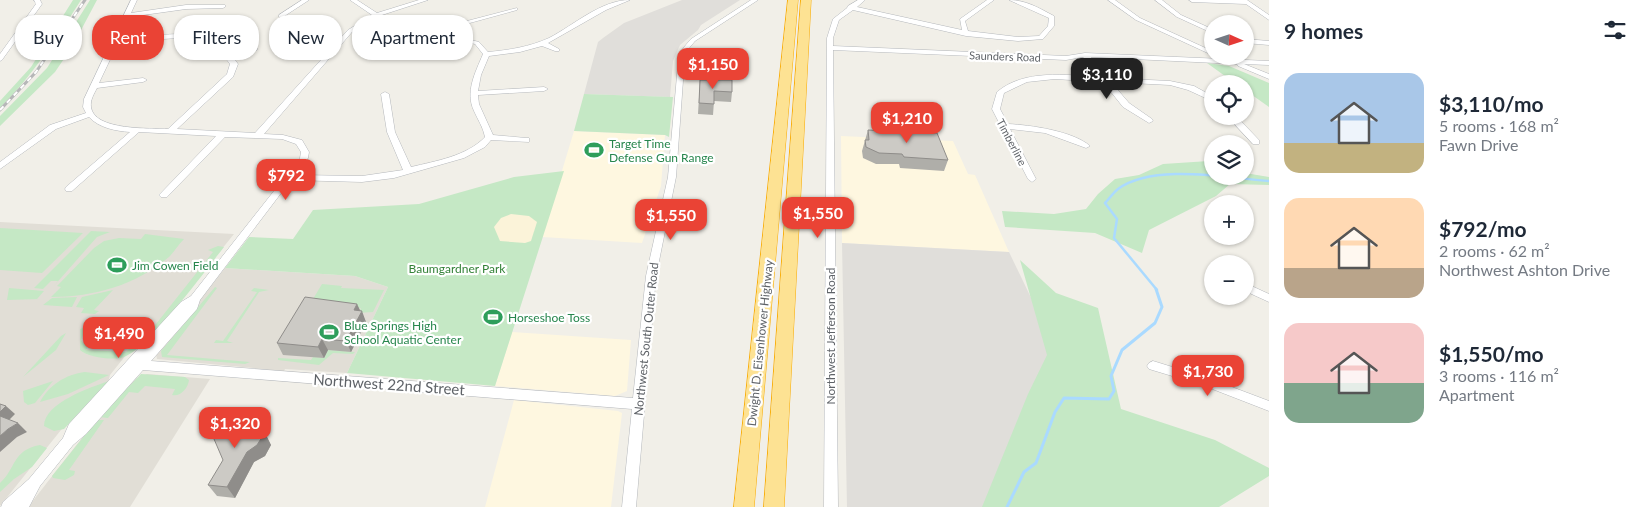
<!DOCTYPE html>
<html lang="en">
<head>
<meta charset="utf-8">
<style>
  :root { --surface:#fff; --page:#f6f6f7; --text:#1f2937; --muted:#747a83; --accent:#ea4335 }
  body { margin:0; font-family:Lato,sans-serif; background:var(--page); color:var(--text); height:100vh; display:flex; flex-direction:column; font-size:19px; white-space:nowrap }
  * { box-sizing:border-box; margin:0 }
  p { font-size:16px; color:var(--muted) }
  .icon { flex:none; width:28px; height:28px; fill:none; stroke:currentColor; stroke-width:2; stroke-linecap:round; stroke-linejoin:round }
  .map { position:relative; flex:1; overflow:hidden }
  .side { display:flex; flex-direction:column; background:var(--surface); width:375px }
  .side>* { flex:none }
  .banner { position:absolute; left:15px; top:15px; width:475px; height:45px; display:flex; gap:10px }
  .needle { width:32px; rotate:93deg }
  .fabs { position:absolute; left:1204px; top:15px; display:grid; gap:10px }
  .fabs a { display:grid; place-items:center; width:50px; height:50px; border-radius:50%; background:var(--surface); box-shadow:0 1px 4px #0004; font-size:25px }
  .price { position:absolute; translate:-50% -42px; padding:0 11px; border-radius:10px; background:var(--accent); color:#fff; font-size:16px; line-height:32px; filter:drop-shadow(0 1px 2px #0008) }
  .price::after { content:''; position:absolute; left:50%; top:30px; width:15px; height:11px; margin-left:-8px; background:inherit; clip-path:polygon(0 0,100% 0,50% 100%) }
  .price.on { background:#222; color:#fff }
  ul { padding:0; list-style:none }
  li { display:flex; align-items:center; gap:15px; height:125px; padding:0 15px }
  li span { display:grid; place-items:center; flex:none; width:140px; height:100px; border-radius:15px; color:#555 }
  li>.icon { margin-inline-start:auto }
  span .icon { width:60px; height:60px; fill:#fffc; stroke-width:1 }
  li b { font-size:21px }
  h2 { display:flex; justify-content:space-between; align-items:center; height:60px; padding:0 15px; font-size:21px }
  .chip { padding:0 18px; border-radius:20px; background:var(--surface); box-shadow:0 1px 4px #0004; font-size:18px; line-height:45px }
  .chip.on { background:var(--accent); color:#fff }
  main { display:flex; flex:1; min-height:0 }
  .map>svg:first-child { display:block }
</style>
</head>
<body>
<main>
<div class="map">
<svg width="1269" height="507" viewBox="0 0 1269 507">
  <rect width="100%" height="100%" fill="#f1efe8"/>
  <path fill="#fef7e0" d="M574,131l91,4 -4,51 -19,57 -100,-6z
    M841,136l112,5 15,33 7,1 34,77 -167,-9z
    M512,332l119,8 -4,51 -12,5 -120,-10z
    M514,400l104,11 4,2 -11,94h-126z"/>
  <path fill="#e0deda" d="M682,0h58l-39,25 -3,5 -18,15 -7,16 -3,36 -86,-3 14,-52 5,-4 21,-15z
    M842,243l167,9 102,212 -37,43h-227z"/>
  <path fill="#e1ded6" d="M0,222l234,12 -67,83 -29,31 -12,7 -16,20 -2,8 -47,47 -61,76z
    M225,268l130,8 33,11 -41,86 -62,-4 -1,2 -127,-12 -1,-5z
    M147,374l63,5 -80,128h-102l61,-78 45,-50z"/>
  <path fill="#c5e8c5" d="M73,0h8c-25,39 -48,75 -81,108v-7l31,-34z
    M90,0h7l-25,47 -17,25 -55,54v-10l47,-48z
    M1207,63l22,3 40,17v24l-24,-17v-6h-9z
    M584,94l89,3 -4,40 -4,-2 -91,-4z
    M1209,161l3,1v14h33v-3l24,4v8l-39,-1 -14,12 -67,34 -7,23 -47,-20 -90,-6 -3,-16 52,3 32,-5 12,-15 17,-15 24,-4 24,-11z
    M564,171l-69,215 -148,-13 41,-86 -33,-11 -130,-8 24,-31 44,2 20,-29 106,-6 95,-27z
    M0,228l83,5 -41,40 -42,-3z
    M91,231l19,1 -13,5 -44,50 5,-6h-7l-8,8 -9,-1z
    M145,234l39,5c-6,6 -9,12 -15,18 -33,28 -75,40 -118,40l10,-10 -4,-1 37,-38 10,-7 15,-3 22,1z
    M218,246l6,1c-19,24 -75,101 -100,110 -10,4 -37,0 -44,-7v-21l6,-2 -5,13 2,3 6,2 -3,5 40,2 4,-4h7l76,-96 -5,-2z
    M1020,260l36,33 42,15 23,101 94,31 54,28v8l-50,31h-237l46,-113 19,-39z
    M322,284l20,2 -1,2 43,2 -11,22 -15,1 3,-5 -51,-4z
    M215,287l2,1 -50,67 83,7 -5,2 -83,-7 -1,-6z
    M9,288l35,3 -7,8h4l-34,1z
    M254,288l15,2 -10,2 -32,49 6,2h-19l2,-3 7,1 34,-49 -6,-1z
    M113,290l-19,20 5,1 -4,3 -14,-1 3,-5 -8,-1 6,-10z
    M77,297l-5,10 -29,-2 9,-7z
    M66,333l-10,17 -33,27 38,-41z
    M328,350l27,2 -2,2 -20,-1 -14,12 -41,-5v-2l33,2 2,-3 11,1z
    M85,372l24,3 -41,19 -28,8c8,-16 26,-28 45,-30z
    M141,374l44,3 4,3c-1,8 -8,17 -17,15l3,-6 -30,-3 -7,7 -9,-1 -21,26 -9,-1z
    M53,381l-18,22 -7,2 -4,-3 -1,-11z
    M109,381l-45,48 -10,2 -10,-5c0,-23 47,-39 65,-45z
    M97,420h7l-35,50 6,1 -1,4 -9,5 -12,-2 -1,-2z
    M40,445l7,3 -15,19 -18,12 -14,13v-9c16,-14 12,-33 40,-38z"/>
  <path fill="#fbf3d9" d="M511,214l18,2 8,6 -6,19 -6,2 -25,-2 -6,-14 7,-9z"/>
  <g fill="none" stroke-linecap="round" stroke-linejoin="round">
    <path stroke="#aadaff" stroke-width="2.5" d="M1157,290l-43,-52 3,-19 -12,-16c4,-4 8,-10 13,-14 36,-26 109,-11 151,-8"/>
    <path stroke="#aadaff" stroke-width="3" d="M1007,507l17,-35 12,-9 19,-51 9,-14 45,1 5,-8 -3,-15 11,-26 33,-27 7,-16 -6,-18"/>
    <g stroke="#b5b8bc" stroke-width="1">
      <path id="minor" d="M34,0h6l2,4 -40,56 -2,1v-7l36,-50z
        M131,0h6l-6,13 55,-8h39v2l-2,1 -37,1 -57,8 -11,25c32,-5 89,-20 112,12l27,-6v2l-24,7 5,7 -5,13 -56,52 78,4 93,-103 24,-15 -22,-15h7l20,13 42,-13h9l-46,15 33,12 22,5 7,-5 73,-19v2l-69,19 -5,4 36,9 9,10c21,-2 41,-5 61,-14 25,-13 52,-38 81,-38l-24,10 -58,33 11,6v2h-4l-13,-5 -22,6 -31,4 -8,19 -3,16 66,-4 4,2 -4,2 -66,4 1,9 14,31 33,3h3v4l-38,-2 -6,7 -21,11 -70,20 -32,4 -71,-2 -91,120 -3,9 -46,52 482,37 13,-122 22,-99 11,-124 12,-14 60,-39h7l-63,41 -10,12 -9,124 -20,99 -20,231h-14l10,-98 -489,-39 -57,64 -13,11 -33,41 -11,21h-28l2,-5 26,-23 34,-41 6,-14 112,-122 10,-6 109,-138 1,-6 -5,-8 -14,-5 -57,-2 -58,60h-6l-2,-2 2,-2 55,-57 -77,-4 -67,59h-6l-1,-2 1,-2 64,-55c-14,-1 -31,-4 -41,-15l-33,12 -56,40v-7l50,-37 36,-12 -3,-6 1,-8zM377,17l34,12 21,5 -27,20v2h4l30,-20 36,8 8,10c-8,19 -18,38 -9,57 4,9 9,16 11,26 -18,19 -49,24 -74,30l-16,-35 -6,-38 -4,-2 -4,2 6,38 16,38 -41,6 -66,-1 12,-17 1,-6 -7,-12 -19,-5 -19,-1 88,-102zM180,38c24,2 36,6 50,26l-3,10 -59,55c-17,-1 -74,2 -77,-22 -1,-7 3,-13 6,-19l46,-6 4,-2 -4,-2 -44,5 17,-36 47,-8z
        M302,0h7l-26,17h-4v-2z
        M858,0h7l-8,7 105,23 -2,-11 27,-19h7l-29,21 3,10 50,6 21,-1 9,-10 1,-8 -40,-18c17,0 30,8 45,16v10l-11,13 -25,2 -52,-5 -113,-26 -14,10 -6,18v8l233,10 19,-3 184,8v4l-25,-1 25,10v5l-31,-13 -1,-2 -146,-7 16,21 63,3 24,5 18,10v5l-24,-11 -18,-5 -59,-3 18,21 23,16 1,2 -4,2 -26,-16 -20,-25 -48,-3 -28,3 -23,11 -4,16 8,15c22,1 65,7 82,22l-4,2 -41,-15 -35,-4 26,50 -4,3 -4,-3 -36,-70 5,-17c27,-23 69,-17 102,-15l-16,-20 -17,3 -233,-10 5,457h-14l3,-469 6,-19 14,-11 1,-2z
        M1108,0h7l25,18 72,33v4l-76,-35z
        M1155,0h7l19,15 31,14v4l-35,-16z
        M1189,0h58l22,15v5l-23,-16 -54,-2z
        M1245,39l24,2v4l-24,-2z
        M1227,116h9l23,24v4h-6z
        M1245,283l24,11v8l-24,-11z
        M1153,361l55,17 61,23v10l-67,-26 -53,-16 -2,-3 2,-3z"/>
    </g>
    <g stroke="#f9ab00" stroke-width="1">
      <path id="highway" d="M788,0h10l-44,507h-20z
        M801,0h10l-27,507h-20z"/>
    </g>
    <use href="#minor" fill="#fff" fill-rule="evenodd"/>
    <use href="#highway" fill="#fde293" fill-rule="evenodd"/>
    <g stroke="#b6b7b8" stroke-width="3">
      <path id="rail" d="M0,110l36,-38 49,-72"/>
    </g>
    <use href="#rail" stroke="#fff" stroke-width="2" stroke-dasharray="5" stroke-linecap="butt"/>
  </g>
  <path fill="#afaea9" d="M700,80l32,12 -1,10 -17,-1 -1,14 -15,-1z
    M868,130l80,30 -4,11 -44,-3 -1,-4h-23l-13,-6 -1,-7z
    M357,304l9,18 -15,30 -23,-2 -4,8 -41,-3 -6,-12z
    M265,433l6,12 -6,11 -11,6 -19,36 -18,-2 -9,-11z"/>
  <path fill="#8f8d8a" d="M357,304l4,9 1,-2 4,11 -15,30 -5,-11 8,-31z
    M322,339l6,11 -4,8 -6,-11z
    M6,406l9,8 -9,9 -6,-6v-5z
    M258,422l7,11 6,12 -6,11 -11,6 -19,36 -8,-11z
    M18,423l9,9 -10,5 -17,15v-16l8,-7z"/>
  <path fill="#cccac5" stroke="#8f8d8a" d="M700,80h32v12l-18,-1v13l-15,-1z
    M868,130l69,3 11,27 -44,-3 -2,-3 -23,-1 -13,-6 -1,-7h4z
    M305,297l52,7 -3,6 8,1 -16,30 -24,-2 -4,8 -41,-4z
    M0,404l6,2 -6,6z
    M0,416l18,7 -10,6 -8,7z
    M246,421l12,1 6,12 -7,11 -10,7 -20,35 -19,-2 15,-25 -9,-21 7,-12 11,1z"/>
  <defs>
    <g id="stadium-bare" transform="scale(1.5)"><path d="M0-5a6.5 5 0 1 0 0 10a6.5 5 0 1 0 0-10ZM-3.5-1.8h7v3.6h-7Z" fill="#2e9e5b" stroke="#fff" stroke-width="2.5" paint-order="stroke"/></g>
  </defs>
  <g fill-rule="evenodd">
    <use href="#stadium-bare" x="594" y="150"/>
    <use href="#stadium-bare" x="117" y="265"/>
    <use href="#stadium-bare" x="493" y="317"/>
    <use href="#stadium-bare" x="329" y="332"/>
  </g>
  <g text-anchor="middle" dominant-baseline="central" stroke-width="4.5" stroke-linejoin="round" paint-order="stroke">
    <g font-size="11" fill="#5f6368" stroke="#fff">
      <text transform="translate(1005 56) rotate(2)">Saunders Road</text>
      <text transform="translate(1012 142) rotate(62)">Timberline</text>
    </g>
    <g font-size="12" fill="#27864d" stroke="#fff" text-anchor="start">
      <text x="609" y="143">Target Time<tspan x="609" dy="14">Defense Gun Range</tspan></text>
      <text x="132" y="265">Jim Cowen Field</text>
      <text x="508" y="317">Horseshoe Toss</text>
      <text x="344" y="325">Blue Springs High<tspan x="344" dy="14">School Aquatic Center</tspan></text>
    </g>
    <g font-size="12" fill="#348238" stroke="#fff">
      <text x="457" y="268">Baumgardner Park</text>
    </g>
    <g font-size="12" fill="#5f6368" stroke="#fff">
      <text transform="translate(830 336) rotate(-90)">Northwest Jefferson Road</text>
      <text transform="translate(646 339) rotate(-84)">Northwest South Outer Road</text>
      <text transform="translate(760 343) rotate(-84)">Dwight D. Eisenhower Highway</text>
    </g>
    <g font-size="15" fill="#5f6368" stroke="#fff">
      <text transform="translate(389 384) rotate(4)">Northwest 22nd Street</text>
    </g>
  </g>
</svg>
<div class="fabs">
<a><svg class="needle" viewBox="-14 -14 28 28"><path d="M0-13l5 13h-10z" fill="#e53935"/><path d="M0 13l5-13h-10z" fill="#747a83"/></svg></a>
<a><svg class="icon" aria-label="locate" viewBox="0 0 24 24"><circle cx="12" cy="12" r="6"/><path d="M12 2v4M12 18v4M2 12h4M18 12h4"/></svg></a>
<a><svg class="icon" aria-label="layers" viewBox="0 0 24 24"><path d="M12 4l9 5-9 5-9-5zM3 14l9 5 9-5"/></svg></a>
<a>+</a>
<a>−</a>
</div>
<b class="price" style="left:713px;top:90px">$1,150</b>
<b class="price on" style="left:1107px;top:100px">$3,110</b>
<b class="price" style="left:907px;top:144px">$1,210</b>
<b class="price" style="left:286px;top:201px">$792</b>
<b class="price" style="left:818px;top:239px">$1,550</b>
<b class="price" style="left:671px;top:241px">$1,550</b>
<b class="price" style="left:119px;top:359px">$1,490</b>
<b class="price" style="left:1208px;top:397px">$1,730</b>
<b class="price" style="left:235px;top:449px">$1,320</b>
<div class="banner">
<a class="chip">Buy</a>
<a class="chip on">Rent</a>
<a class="chip">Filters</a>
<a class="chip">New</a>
<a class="chip">Apartment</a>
</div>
</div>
<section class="side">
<h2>9 homes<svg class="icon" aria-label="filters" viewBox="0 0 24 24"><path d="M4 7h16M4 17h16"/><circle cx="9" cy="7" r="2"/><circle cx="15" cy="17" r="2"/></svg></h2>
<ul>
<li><span style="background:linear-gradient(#a9c7e8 70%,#c2b280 0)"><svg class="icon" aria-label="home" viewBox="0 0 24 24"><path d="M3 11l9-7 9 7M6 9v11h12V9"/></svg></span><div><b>$3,110/mo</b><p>5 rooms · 168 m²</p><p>Fawn Drive</p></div></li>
<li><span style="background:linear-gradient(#ffd9b3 70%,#b9a48a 0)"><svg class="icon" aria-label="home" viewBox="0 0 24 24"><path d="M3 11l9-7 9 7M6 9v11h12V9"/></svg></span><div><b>$792/mo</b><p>2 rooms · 62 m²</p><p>Northwest Ashton Drive</p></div></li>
<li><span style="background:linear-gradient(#f6c9c9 60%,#7fa58c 0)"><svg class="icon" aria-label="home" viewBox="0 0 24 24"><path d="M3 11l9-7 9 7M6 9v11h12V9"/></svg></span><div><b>$1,550/mo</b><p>3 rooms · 116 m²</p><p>Apartment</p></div></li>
</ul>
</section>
</main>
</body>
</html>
